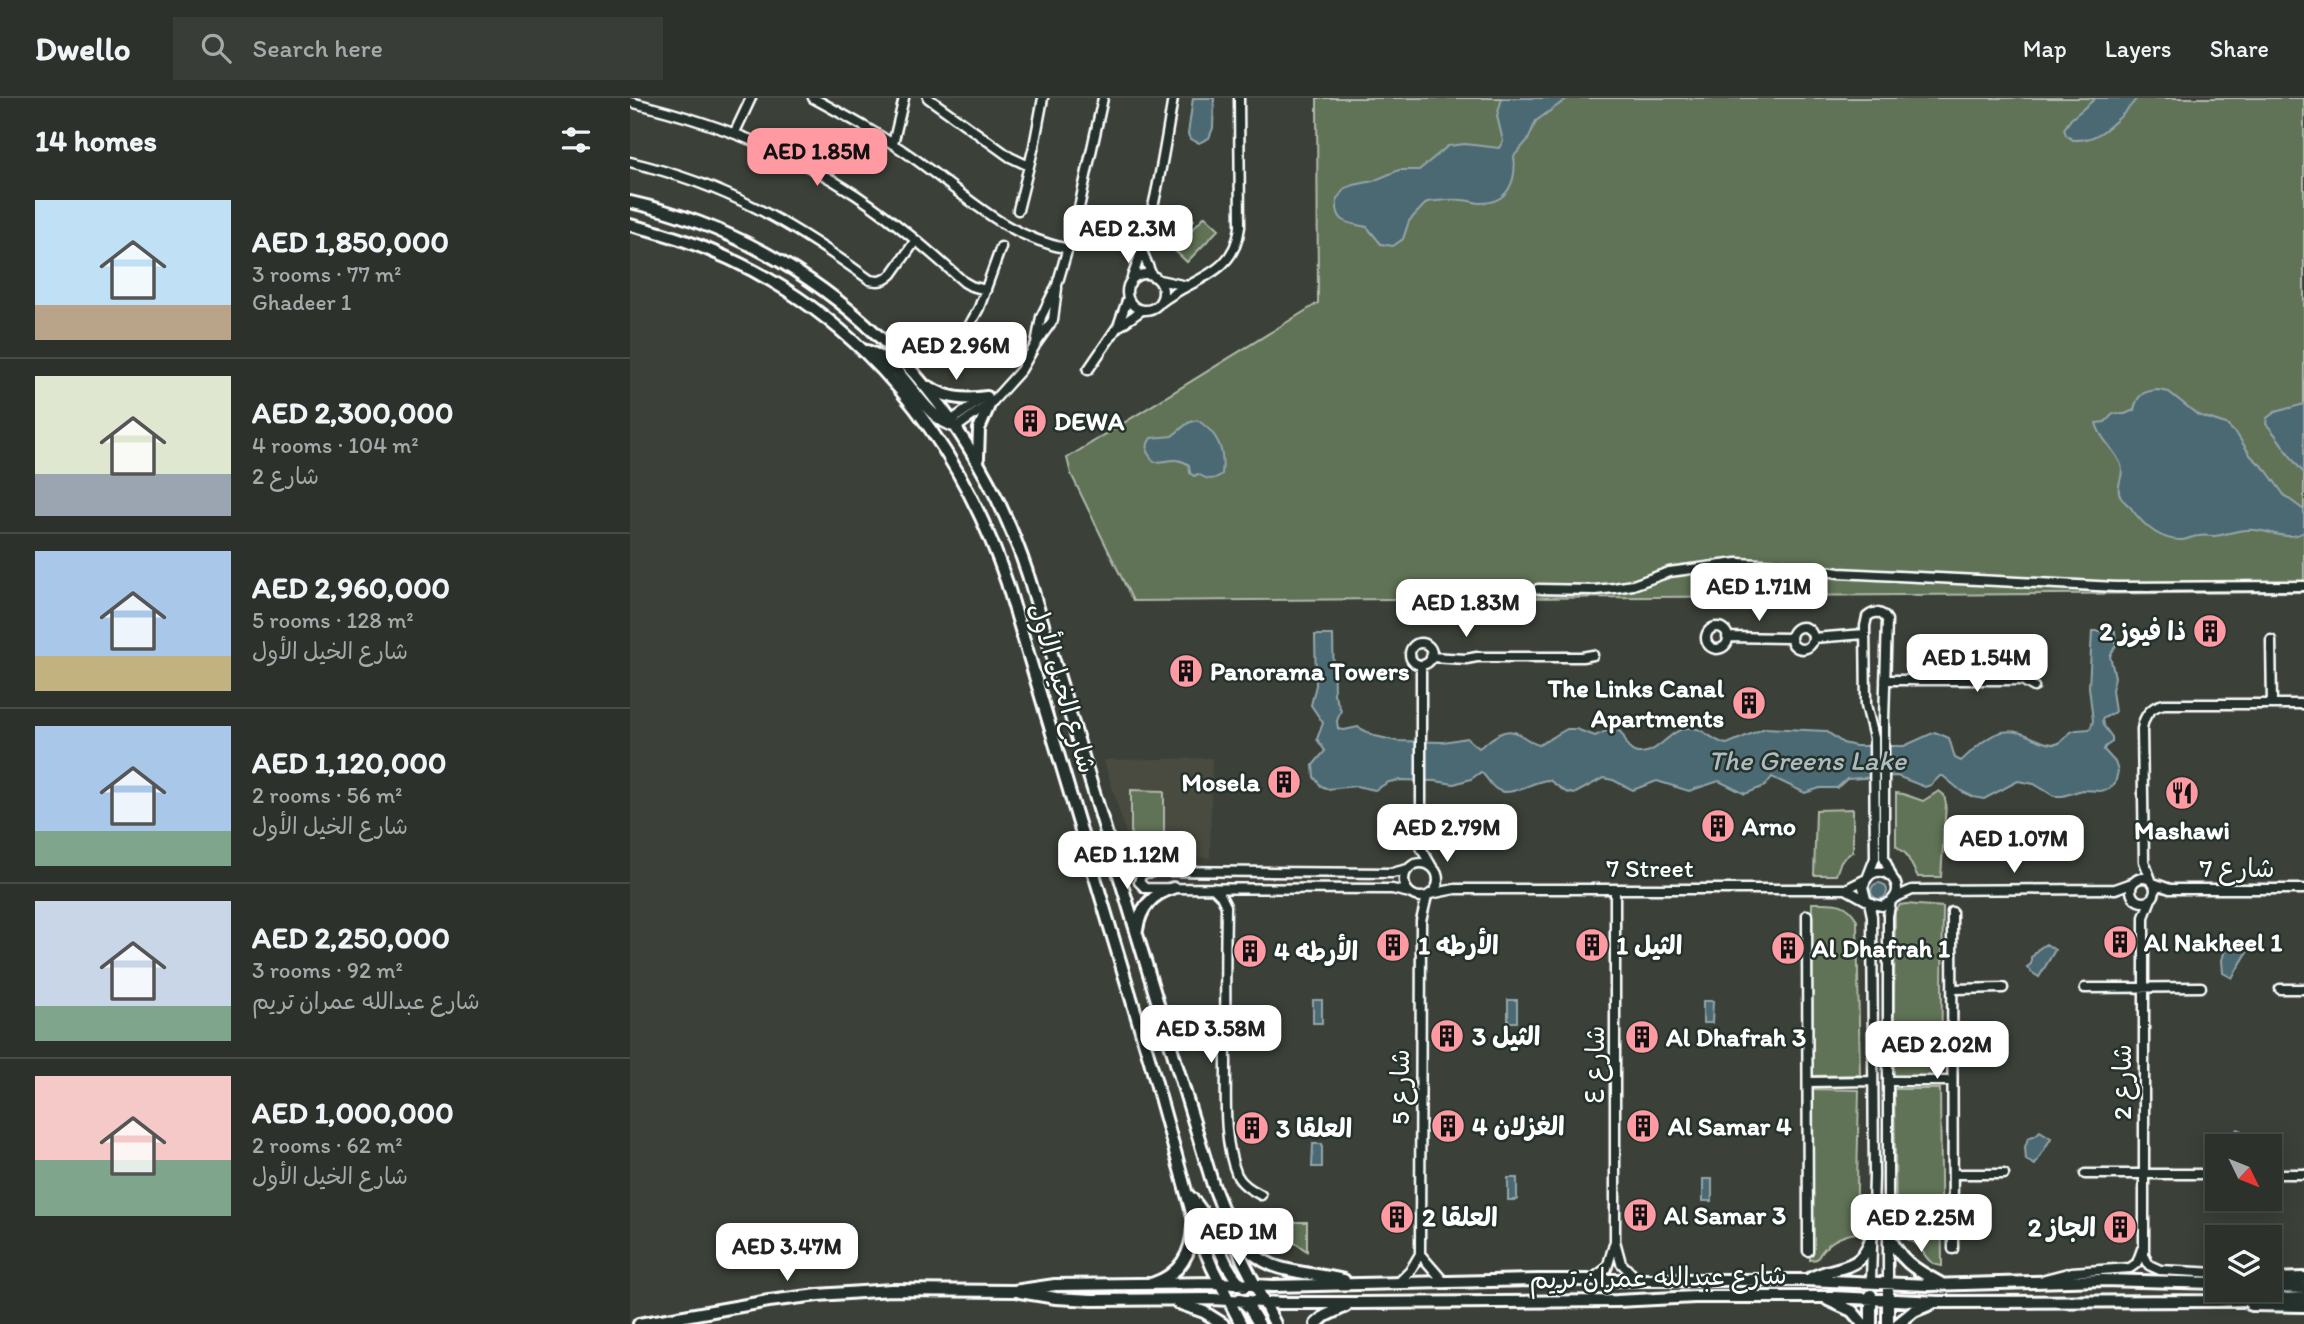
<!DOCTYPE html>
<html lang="en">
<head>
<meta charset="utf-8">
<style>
  :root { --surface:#2c312b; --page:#383d37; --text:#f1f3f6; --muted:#a6a9a9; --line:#484c47; --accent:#ff9aa2 }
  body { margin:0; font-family:Itim,"Playpen Sans Arabic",sans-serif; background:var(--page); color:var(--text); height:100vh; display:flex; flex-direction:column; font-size:26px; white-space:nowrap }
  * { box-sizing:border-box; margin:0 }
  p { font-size:23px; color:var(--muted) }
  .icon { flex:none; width:38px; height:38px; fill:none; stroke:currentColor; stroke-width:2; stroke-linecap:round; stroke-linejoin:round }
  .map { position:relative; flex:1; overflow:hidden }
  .sheet { display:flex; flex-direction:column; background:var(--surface); width:630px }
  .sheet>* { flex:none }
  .needle { width:46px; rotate:133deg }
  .controls { position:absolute; left:1575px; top:1036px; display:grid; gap:14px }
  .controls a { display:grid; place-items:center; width:77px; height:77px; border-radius:0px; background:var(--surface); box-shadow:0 4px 18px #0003,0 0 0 2px var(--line); font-size:35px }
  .price { position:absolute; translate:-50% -60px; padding:0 16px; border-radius:14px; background:#fff; color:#222; font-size:23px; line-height:46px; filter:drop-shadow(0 2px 4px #0008) }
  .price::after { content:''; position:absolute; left:50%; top:42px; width:21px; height:16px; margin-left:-10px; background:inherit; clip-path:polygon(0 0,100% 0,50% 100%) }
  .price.current { background:var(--accent); color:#111 }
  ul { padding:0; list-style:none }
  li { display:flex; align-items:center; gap:21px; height:175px; padding:0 35px }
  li+li { border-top:2px solid var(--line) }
  li span { display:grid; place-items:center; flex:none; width:196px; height:140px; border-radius:0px; color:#555 }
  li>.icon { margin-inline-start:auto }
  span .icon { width:84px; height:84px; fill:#fffc; stroke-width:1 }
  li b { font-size:30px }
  h2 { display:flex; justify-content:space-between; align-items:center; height:84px; padding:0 35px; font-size:30px }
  header { display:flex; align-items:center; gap:42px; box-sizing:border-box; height:98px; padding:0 35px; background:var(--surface); border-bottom:2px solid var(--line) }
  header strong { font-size:33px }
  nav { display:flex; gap:38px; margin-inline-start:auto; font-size:24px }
  .search { width:490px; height:63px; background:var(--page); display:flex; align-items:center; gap:18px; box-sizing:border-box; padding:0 24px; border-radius:0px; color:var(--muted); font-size:26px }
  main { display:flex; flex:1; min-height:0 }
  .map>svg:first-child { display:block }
</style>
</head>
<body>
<header>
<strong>Dwello</strong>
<div class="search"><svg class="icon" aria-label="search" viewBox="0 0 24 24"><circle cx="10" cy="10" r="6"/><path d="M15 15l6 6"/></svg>Search here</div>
<nav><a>Map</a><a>Layers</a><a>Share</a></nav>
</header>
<main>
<section class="sheet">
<h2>14 homes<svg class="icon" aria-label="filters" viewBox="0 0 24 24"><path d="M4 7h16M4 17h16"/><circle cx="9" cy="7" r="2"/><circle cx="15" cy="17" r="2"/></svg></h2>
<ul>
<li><span style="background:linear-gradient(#bfe0f5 75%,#b9a48a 0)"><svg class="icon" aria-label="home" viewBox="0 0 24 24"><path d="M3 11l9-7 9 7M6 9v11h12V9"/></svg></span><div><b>AED 1,850,000</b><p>3 rooms · 77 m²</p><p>Ghadeer 1</p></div></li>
<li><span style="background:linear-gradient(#dfe7d0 70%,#9aa5b1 0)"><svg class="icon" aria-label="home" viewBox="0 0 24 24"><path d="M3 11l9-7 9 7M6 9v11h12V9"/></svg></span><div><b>AED 2,300,000</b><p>4 rooms · 104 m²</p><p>شارع 2</p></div></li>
<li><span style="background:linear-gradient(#a9c7e8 75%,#c2b280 0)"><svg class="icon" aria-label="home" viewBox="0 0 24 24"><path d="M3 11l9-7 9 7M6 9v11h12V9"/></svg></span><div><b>AED 2,960,000</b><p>5 rooms · 128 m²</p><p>شارع الخيل الأول</p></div></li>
<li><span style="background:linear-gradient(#a9c7e8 75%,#7fa58c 0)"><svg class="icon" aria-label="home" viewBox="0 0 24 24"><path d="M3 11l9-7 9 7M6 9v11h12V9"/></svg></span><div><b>AED 1,120,000</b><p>2 rooms · 56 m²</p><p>شارع الخيل الأول</p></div></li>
<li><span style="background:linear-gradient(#c9d6e8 75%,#7fa58c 0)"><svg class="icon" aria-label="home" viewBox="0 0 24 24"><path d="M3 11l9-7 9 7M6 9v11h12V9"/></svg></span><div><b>AED 2,250,000</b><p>3 rooms · 92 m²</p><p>شارع عبدالله عمران تريم</p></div></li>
<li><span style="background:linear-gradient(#f6c9c9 60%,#7fa58c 0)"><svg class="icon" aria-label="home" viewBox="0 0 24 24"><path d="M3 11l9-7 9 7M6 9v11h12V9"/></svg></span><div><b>AED 1,000,000</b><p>2 rooms · 62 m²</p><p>شارع الخيل الأول</p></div></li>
</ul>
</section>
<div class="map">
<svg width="1674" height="1226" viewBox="0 0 1674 1226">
  <rect width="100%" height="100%" fill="#3b4139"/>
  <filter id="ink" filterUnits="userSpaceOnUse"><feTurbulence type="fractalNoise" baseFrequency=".0143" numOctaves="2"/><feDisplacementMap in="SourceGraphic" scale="14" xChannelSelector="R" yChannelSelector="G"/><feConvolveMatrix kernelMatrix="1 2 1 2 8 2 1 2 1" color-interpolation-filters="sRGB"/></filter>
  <g filter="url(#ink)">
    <path fill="#4a4b41" d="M582,660l-2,100 -78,-4 -28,-94z"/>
    <path fill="#607356" stroke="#b0b9aa" stroke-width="2" d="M687,0h987v494l-1171,9 -62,-127 -4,-16 251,-155z
      M552,111l12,11 -12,12 -12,-11z
      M575,118l14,13 -32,33 -14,-13z
      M501,692l33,1v51l-33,-1z
      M1309,693l5,4 2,9 -5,73h-23l-12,-23 -10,-8v-53l7,1 20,7z
      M1223,711v42l-12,10 -5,14h-22l2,-65z
      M1182,805c19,0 36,-3 45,18l3,154 -49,1z
      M1276,806l37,3 -2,170 -48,-1 2,-165 5,-6z
      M1181,991l48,1 -3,143c-18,3 -30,10 -39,26l-7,1z
      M1264,991h46l2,177c-23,-3 -14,-25 -44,-29l-2,-16z
      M653,1124h24v29l-28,-19z"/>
    <path fill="#4c6972" stroke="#94a5aa" stroke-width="2" d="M563,0h21l-1,30 -4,10 -10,5 -9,-4 -2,-5z
      M872,0h66l-32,23 -8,19 -14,16c3,25 -6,48 -35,47 -6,-1 -12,-3 -17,-3 -12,-1 -23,1 -35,2l-18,19 -6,18 -10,7 -12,-2 -14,-17c-19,-4 -32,-3 -30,-28l8,-11 9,-3 19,-4 26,-11h20l29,-24 17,-2 34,4 4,-7 -6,-25z
      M1466,0h41c-9,12 -32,36 -47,40 -5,2 -12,2 -17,2l-7,-5 -2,-6 7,-10z
      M1528,292l11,2 29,23 28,9 12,12 13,20 15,14 19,26 19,14v22c-19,11 -36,-4 -57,-2 -11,0 -21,5 -32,6 -5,0 -11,-1 -16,0 -6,0 -10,3 -16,4 -23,1 -40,-15 -52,-32 -3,-4 -9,-7 -11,-12 -5,-11 5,-20 1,-31 -6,-16 -21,-25 -25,-42l9,-1 8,-8h12l9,-4c3,-15 9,-19 24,-20z
      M1674,306v69c-15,-15 -24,-35 -38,-49l1,-6 8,-6z
      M567,322c21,13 28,30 25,54 -9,7 -14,6 -24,0l-4,2 -4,-3 -1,-8c-12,-9 -21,-3 -35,-3l-7,-10 1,-9 3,-5 21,-2 16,-13z
      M1462,533h23l1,14 -6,11 5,21 -3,13 3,22 -13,7 1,6 9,12v5l-7,5 -1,3 11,12 3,9 -3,13 -6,5 -9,2 -18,-1 -19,6h-9l-20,-12 -16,-3 -34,18 -11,-2 -12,-6 -18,-15h-3l-9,9 -6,2 -28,-11 -50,3 -10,9h-17l-15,5 -33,-16 -7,9 -20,8 -26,-13 -30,10 -32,-10 -24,9 -20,-10 -10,-2 -29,16 -8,-2 -17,-12c-16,0 -39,19 -53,9 -6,-4 -9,-12 -15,-17l-10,7 -17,5 -19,-3 -35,-1 -11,2 -14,8 -19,-4 -28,3 -7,-3 -7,-9 -1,-12 12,-14 -8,-12 6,-16 -12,-18 5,-20 -1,-50h18l1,59 7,16 -4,11 1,8 6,1 14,-3 17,9 22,5 46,1 24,-4 12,10c12,-8 25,-23 40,-14 7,4 12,9 20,11l28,-16h9l19,7c39,-20 23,15 43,17 20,2 31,-23 49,-25 15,-3 25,14 40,16l38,-16 61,3 17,12 13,3h48l31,-14 14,6 6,20 6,3c22,-20 38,-39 68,-25 8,4 18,9 27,8 8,-1 10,-11 17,-13 5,-2 12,-1 17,-2l3,-8 -4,-34z
      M1241 793a8 8 0 1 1 16 0a8 8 0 1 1-16 0Z
      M1416,846l9,6 -16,27 -8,-5 -4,-5 4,-3v-7l3,-2 3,-5z
      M1607,846l11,7 -16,27 -9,-5 -1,-13 3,-10 8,-2z
      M683,902h9v23h-9z
      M878,902h9v22h-9z
      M1073,903h10l-1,22h-9z
      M1608,1031l10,6 -6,11h-19l3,-11 7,-2z
      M1410,1033l11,7 -16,27 -9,-5 -1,-13 3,-9 8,-3z
      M683,1046h9v23h-10z
      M878,1080h9v22h-9z
      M1073,1081h9v22h-9z"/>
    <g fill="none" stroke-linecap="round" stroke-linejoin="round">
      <g stroke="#fff" stroke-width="13">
        <path id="street" d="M183,0c35,19 70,38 102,61 53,38 87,76 153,90
          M298,0l82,59 19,9
          M0,4c80,19 157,47 226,93 39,26 73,56 108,87l7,4 15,4
          M105,34l16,-34
          M263,46l11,-46
          M0,64c96,23 162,61 240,118 9,2 15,1 22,-6l24,-34
          M388,112l16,-64 9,-48
          M512,153l10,25
          M497 194a18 18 0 1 1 36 0a18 18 0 1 1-36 0Z
          M529,182l28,6
          M500,185c23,-58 33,-124 43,-185
          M530,205c33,-26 74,-27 80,-76l-1,-129
          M491,227l21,-15
          M406,246l5,-27 16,-32 20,-68 26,-119
          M323,257l26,-47 22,-61
          M458,272l30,-44 10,-28
          M322,322l30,-21
          M327,329l36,-26 28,-31 15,-26 17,-24 4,-32
          M908,491l57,1 19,-2 19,-3 36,-13 68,-9 46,2 56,8 277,14 188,-1
          M1161 540a11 11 0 1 1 22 0a11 11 0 1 1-22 0Z
          M1076 540a11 11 0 1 1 22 0a11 11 0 1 1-22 0Z
          M1097,539l64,1
          M1183,540l52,-4
          M1641,542l1,64
          M780 556a11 11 0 1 1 22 0a11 11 0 1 1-22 0Z
          M801,559l35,2 11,-2h105l11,-2
          M791,567v183l11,19
          M1255,582h137l12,7
          M774 782a17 17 0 1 1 34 0a17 17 0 1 1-34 0Z
          M778,771l-16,4 -241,-2 -10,4 -2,7 6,6 247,1 18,4
          M1238,778l7,-18 -1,-120 -8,-33 -1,-79 2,-9c8,-7 15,-5 20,3l-3,100v138l8,19
          M1501 792a12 12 0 1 1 24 0a12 12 0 1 1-24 0Z
          M1521,782l-7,-19 -2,-132c2,-14 8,-22 22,-25h140
          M1523,785l17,6h134
          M583,790l8,8 5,10c-1,52 -1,104 0,157 0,34 -3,79 11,112 5,10 15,15 24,20
          M985,791v352l6,22 16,16
          M1216,791l27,15 9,2c38,-14 -7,-57 -19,-19l3,12
          M800,796l25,-5h391l20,-10
          M1264,800l18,-8 203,-1 17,-6
          M1521,801l-7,18v338l5,10 11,5 57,3
          M1239,804l3,14 2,260 -3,106
          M1322,814l1,337
          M1177,817l1,336
          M1455,890l116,-1
          M1323,891l50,-1
          M1650,891h24
          M1258,983h64
          M1178,984l64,-1
          M1323,1076h51
          M1455,1076h115
          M1649,1076h25
          M790,1156l25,29
          M1415,1181l27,-7 58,-4 7,-5 5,-14
          M961,1182l16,-12 8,-27
          M1258,1185v-367l3,-15
          M767,1186l13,-13 10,-17 1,-333 6,-25"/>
      </g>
      <g stroke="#fff" stroke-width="16">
        <path id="secondary" d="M0,104c192,43 338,190 398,373l185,610 30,76 32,63
          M0,127c187,43 317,180 377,358l143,478 47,170 15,36 29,57
          M237,253c40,12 51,66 90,76
          M299,289c18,12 37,13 58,10
          M348,360l1,-29 11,-26
          M482,749l14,13 25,11
          M507,832c3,-22 15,-36 36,-42
          M558,1097c28,25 28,67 56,92
          M1258,1134c9,27 28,38 52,51
          M606,1139c35,41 63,32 108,43
          M1181,1180c30,-15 53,-4 62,-47
          M1640,1181l34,-1
          M524,1185c26,-9 38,-30 39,-57
          M1258,1185v41
          M1640,1189l34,1
          M390,1194l36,6 36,2 120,-1 69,4h73l263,-2 78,-4h137l106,5 279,-1 87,-3
          M610,1201l10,10 9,15
          M1198,1202l24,11 11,13
          M548,1205l26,9 19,12
          M1621,1207l53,1
          M9,1226l130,-23 49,-6 73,-5 123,1 41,-6 165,-2 53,3 266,-6h267l123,5 173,-5 115,3
          M686,1226l9,-8 21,-10
          M1241,1226v-29
          M1268,1226l16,-13 17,-7"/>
      </g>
      <use href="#street" stroke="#26332d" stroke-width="8"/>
      <use href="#secondary" stroke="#26332d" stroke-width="10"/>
    </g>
  </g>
  <defs>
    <g id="building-disc" transform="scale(1.75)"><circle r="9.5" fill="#ff9aa2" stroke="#26332d"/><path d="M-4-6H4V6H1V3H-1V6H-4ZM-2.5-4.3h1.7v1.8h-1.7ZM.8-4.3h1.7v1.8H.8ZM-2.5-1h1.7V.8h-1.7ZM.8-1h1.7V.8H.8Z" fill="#111"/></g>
    <g id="restaurant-disc" transform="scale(1.75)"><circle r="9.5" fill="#ff9aa2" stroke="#26332d"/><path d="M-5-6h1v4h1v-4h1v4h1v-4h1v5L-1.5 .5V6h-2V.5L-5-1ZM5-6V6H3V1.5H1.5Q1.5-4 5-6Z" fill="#111"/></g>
  </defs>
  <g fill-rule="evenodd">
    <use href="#building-disc" x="400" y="323"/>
    <use href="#building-disc" x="1580" y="533"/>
    <use href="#building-disc" x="556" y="573"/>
    <use href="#building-disc" x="1119" y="605"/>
    <use href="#building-disc" x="654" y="684"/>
    <use href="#restaurant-disc" x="1552" y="695"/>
    <use href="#building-disc" x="1088" y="728"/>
    <use href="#building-disc" x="1490" y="844"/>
    <use href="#building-disc" x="763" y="847"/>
    <use href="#building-disc" x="962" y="847"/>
    <use href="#building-disc" x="1158" y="850"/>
    <use href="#building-disc" x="620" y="853"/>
    <use href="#building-disc" x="817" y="938"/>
    <use href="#building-disc" x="1012" y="939"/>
    <use href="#building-disc" x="818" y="1028"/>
    <use href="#building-disc" x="1013" y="1028"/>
    <use href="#building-disc" x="622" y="1030"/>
    <use href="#building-disc" x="1010" y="1117"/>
    <use href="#building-disc" x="767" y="1119"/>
    <use href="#building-disc" x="1490" y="1129"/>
  </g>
  <g text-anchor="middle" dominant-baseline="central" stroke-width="5" stroke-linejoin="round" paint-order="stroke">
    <g font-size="26" font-weight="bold" fill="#fff" stroke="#26332d" text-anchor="start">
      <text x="424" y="323">DEWA</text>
      <text x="1556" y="533" text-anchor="end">ذا فيوز 2</text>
      <text x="580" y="573">Panorama Towers</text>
      <text x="1094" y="590" text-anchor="end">The Links Canal<tspan x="1094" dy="30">Apartments</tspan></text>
      <text x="630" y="684" text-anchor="end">Mosela</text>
      <text x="1112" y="728">Arno</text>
      <text x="1552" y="732" text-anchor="middle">Mashawi</text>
      <text x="1514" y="844">Al Nakheel 1</text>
      <text x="788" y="847">الأرطه 1</text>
      <text x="986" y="847">الثيل 1</text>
      <text x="1182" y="850">Al Dhafrah 1</text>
      <text x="644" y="853">الأرطه 4</text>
      <text x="842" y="938">الثيل 3</text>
      <text x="1036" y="939">Al Dhafrah 3</text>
      <text x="842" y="1028">الغزلان 4</text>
      <text x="1038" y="1028">Al Samar 4</text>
      <text x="646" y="1030">العلقا 3</text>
      <text x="1034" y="1117">Al Samar 3</text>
      <text x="792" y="1119">العلقا 2</text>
      <text x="1466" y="1129" text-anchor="end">الجاز 2</text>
    </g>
    <g font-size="26" fill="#fff" stroke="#26332d">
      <text transform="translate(433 590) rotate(73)">شارع الخيل الأول</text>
      <text x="1020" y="770">7 Street</text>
      <text x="1607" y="770">شارع 7</text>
      <text transform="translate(965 967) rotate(-90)">شارع ٤</text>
      <text transform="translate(1492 984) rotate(-90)">شارع 2</text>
      <text transform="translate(770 989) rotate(-90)">شارع 5</text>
      <text transform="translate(1028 1179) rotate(-1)">شارع عبدالله عمران تريم</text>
    </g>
    <g font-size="28" font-style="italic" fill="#aebcc0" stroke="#26332d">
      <text x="1177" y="662">The Greens Lake</text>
    </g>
  </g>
</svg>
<div class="controls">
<a><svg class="needle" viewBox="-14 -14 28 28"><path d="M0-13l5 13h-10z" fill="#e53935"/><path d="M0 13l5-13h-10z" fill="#a6a9a9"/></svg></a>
<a><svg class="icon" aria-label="layers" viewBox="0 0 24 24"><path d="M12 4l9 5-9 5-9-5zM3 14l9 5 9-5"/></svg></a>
</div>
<b class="price current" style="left:187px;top:90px">AED 1.85M</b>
<b class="price" style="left:498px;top:167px">AED 2.3M</b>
<b class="price" style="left:326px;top:284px">AED 2.96M</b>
<b class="price" style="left:1129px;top:525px">AED 1.71M</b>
<b class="price" style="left:836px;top:541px">AED 1.83M</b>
<b class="price" style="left:1347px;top:596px">AED 1.54M</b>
<b class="price" style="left:817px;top:766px">AED 2.79M</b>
<b class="price" style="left:1384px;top:777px">AED 1.07M</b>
<b class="price" style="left:497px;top:793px">AED 1.12M</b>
<b class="price" style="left:581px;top:967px">AED 3.58M</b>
<b class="price" style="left:1307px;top:983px">AED 2.02M</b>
<b class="price" style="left:1291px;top:1156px">AED 2.25M</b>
<b class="price" style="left:609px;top:1170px">AED 1M</b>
<b class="price" style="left:157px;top:1185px">AED 3.47M</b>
</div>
</main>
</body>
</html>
